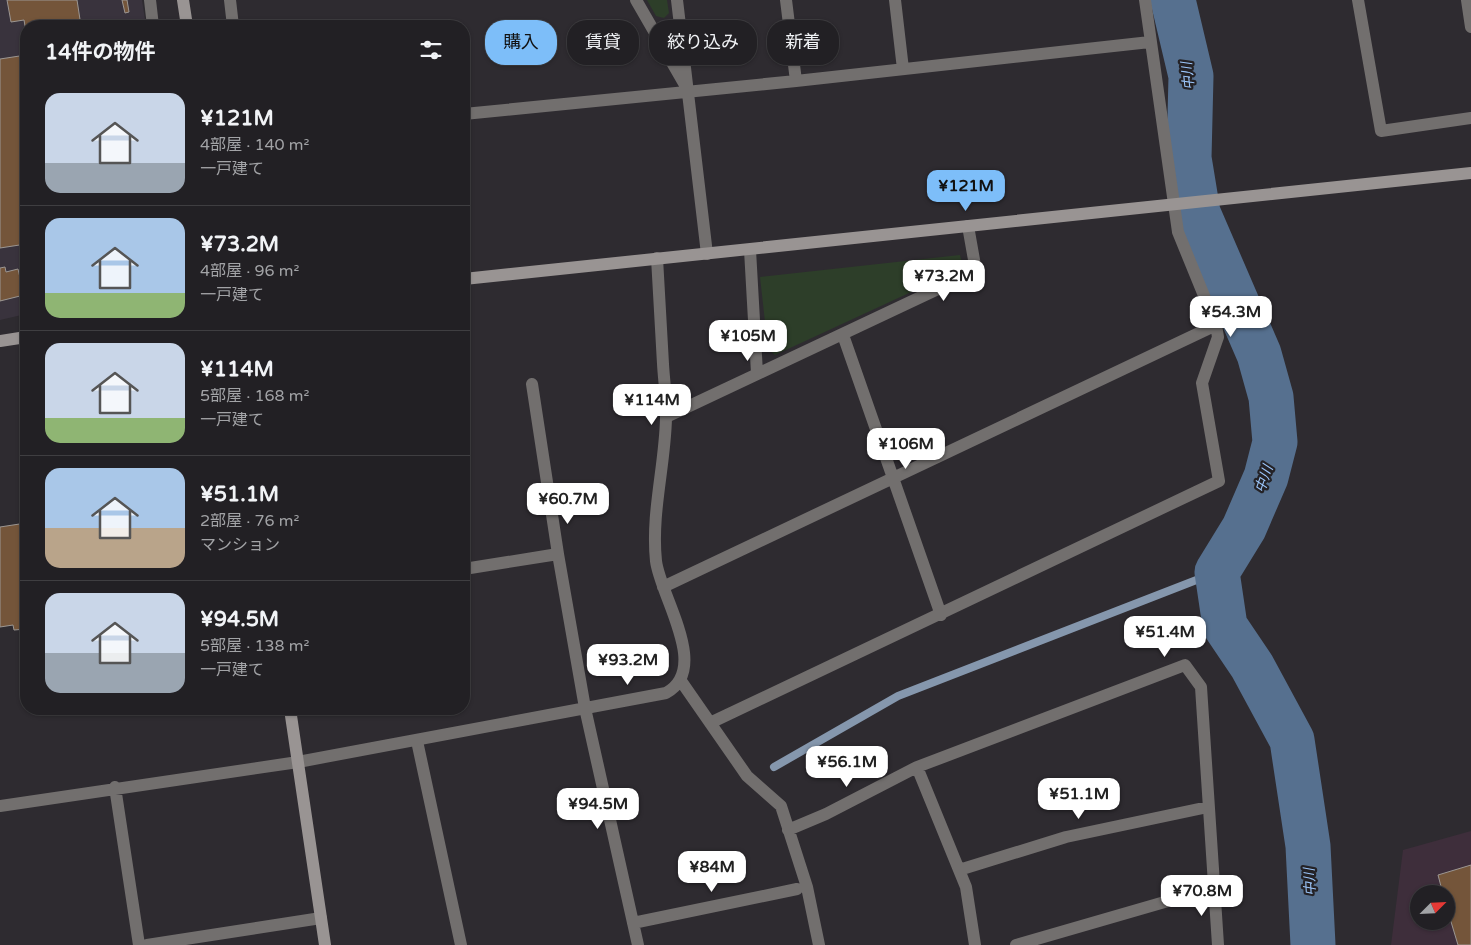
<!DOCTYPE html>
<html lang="ja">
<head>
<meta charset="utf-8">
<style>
  :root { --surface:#222024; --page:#2e2d31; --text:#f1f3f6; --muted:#a2a3a6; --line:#3f3e41; --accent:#7dbef9 }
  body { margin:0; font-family:"Varela Round","Noto Sans JP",sans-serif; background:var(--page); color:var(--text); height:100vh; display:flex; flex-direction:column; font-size:19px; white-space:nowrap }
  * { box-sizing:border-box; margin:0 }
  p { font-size:16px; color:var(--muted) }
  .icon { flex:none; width:28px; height:28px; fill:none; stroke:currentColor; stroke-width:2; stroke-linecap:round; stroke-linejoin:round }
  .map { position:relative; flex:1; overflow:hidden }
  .details { position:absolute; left:20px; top:20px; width:450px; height:695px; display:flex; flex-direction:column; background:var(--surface); border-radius:20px; box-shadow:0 1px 4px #0004,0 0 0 1px var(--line) }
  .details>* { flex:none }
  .guide { position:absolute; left:485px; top:20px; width:475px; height:45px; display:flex; gap:10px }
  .needle { width:32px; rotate:66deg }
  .fabs { position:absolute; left:1410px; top:885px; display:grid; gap:10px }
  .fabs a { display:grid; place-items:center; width:45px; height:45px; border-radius:50%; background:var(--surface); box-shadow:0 1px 4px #0004,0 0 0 1px var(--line); font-size:25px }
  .price { position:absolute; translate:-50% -42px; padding:0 11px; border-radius:10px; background:#fff; color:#222; font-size:16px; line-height:32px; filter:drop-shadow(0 1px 2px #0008) }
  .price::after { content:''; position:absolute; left:50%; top:30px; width:15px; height:11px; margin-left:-8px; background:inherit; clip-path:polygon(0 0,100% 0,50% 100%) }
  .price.current { background:var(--accent); color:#111 }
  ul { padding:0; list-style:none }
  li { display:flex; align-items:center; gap:15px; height:125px; padding:0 25px }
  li+li { border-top:1px solid var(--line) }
  li span { display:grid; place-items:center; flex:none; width:140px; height:100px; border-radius:15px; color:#555 }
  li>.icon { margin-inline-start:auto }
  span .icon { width:60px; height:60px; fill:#fffc; stroke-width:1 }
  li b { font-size:21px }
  h2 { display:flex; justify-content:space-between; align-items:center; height:60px; padding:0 25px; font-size:21px }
  .chip { padding:0 18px; border-radius:20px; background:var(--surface); box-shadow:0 1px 4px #0004,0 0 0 1px var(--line); font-size:18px; line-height:45px }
  .chip.current { background:var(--accent); color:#111 }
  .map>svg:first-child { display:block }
</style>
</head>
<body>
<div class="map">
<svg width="1471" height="945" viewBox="0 0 1471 945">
  <rect width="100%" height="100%" fill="#2e2b30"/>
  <path fill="#39333d" d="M0,0h142l4,26h-120v288l-26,6z"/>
  <path fill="#3e2e3b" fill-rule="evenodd" d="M1471,831v114h-80l12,-95zM1419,894h27v27h-27z"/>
  <path fill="#2d3e29" d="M647,0h20l2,13 -5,5 -8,-2z
    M960,255l3,13 -188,87 -7,-6 -8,-72z"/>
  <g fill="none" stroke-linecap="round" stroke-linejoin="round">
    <path stroke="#8597ad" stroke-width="8" d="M774,767l124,-71 319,-124"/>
    <path stroke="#56708f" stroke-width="45" d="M1173,0l18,76 -2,82 9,55 61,141 12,43 4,45 -9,35 -22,51 -27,44 8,54 27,40 40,74 16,106 5,99"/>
  </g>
  <path fill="#74553a" stroke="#9c9793" d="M7,0h70l4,26h-55v6l-2,-12 -13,2z
    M122,0h5l2,12 -4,1z
    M26,55v189l-26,4v-189z
    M5,267l1,5 12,-3 6,26 -24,6v-33z
    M26,523v106l-12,1 -1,-5 -13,2v-100z
    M1471,865v80h-13l-12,-40v-11h-3l-5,-19z"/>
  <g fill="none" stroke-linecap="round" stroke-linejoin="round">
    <path stroke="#726f6e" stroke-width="12" d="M150,0l3,26
      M230,0l3,26
      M636,0l49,85
      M677,0l30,254
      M786,0l10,81
      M895,0l8,69
      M1358,0l23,131 90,-13
      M1467,0l4,27
      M464,114l332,-33 354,-39
      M750,250l7,123
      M843,335l98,280
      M666,417l310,-146 -8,-45
      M558,554l27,154 53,237
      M464,569l94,-15 -26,-170
      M663,587l553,-262
      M681,681l66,95 34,30 26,81 12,58
      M710,723l509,-242 -17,-98 16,-46 -2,-12 -38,-93 -33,-232
      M417,741l44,204
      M917,767l49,120 9,58
      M115,787l24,158
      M0,806l298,-44 368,-69c45,-24 -6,-97 -10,-132 -5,-48 9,-95 10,-143 1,-18 -2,-36 -3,-54 -2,-35 -4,-70 -6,-106
      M788,830l38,-16 91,-47 268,-102 16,22 17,258
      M959,870l107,-33 142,-30
      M633,923l164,-34
      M147,945l174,-27
      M1016,945l197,-57"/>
    <path stroke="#999493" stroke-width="12" d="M183,0l4,26
      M464,279l1007,-106
      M0,341l26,-4
      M290,709l35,236"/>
  </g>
  <g text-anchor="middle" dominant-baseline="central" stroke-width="4.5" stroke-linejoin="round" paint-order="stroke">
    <g font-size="14" font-style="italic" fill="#9cc7fc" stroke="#242226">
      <text transform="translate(1188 76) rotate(-96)">中川</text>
      <text transform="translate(1264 479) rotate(-71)">中川</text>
      <text transform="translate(1310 882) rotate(-93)">中川</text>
    </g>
  </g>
</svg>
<div class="fabs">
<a><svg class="needle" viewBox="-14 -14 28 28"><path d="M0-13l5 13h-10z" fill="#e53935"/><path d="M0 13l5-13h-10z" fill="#a2a3a6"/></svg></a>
</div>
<b class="price current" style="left:966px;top:212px">¥121M</b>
<b class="price" style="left:944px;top:302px">¥73.2M</b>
<b class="price" style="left:1231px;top:338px">¥54.3M</b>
<b class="price" style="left:748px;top:362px">¥105M</b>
<b class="price" style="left:652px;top:426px">¥114M</b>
<b class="price" style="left:906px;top:470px">¥106M</b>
<b class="price" style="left:568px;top:525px">¥60.7M</b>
<b class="price" style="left:1165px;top:658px">¥51.4M</b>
<b class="price" style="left:628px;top:686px">¥93.2M</b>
<b class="price" style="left:847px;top:788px">¥56.1M</b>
<b class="price" style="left:1079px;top:820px">¥51.1M</b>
<b class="price" style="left:598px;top:830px">¥94.5M</b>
<b class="price" style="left:712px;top:893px">¥84M</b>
<b class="price" style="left:1202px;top:917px">¥70.8M</b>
<div class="guide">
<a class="chip current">購入</a>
<a class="chip">賃貸</a>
<a class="chip">絞り込み</a>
<a class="chip">新着</a>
</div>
<section class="details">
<h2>14件の物件<svg class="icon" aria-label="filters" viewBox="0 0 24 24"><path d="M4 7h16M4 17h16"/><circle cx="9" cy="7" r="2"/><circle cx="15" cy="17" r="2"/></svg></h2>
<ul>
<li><span style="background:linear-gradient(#c9d6e8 70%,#9aa5b1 0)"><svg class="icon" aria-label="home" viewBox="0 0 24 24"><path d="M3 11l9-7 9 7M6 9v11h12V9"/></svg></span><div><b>¥121M</b><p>4部屋 · 140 m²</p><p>一戸建て</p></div></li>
<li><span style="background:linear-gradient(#a9c7e8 75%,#8fb573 0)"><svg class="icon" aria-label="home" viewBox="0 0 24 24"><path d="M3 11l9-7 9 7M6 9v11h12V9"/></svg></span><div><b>¥73.2M</b><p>4部屋 · 96 m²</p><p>一戸建て</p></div></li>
<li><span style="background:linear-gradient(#c9d6e8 75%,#8fb573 0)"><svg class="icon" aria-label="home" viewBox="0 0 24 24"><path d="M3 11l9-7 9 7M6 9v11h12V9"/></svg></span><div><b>¥114M</b><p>5部屋 · 168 m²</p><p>一戸建て</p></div></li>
<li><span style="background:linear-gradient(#a9c7e8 60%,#b9a48a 0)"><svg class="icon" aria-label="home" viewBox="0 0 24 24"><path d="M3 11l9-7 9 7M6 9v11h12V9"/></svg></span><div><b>¥51.1M</b><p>2部屋 · 76 m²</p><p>マンション</p></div></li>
<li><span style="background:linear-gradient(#c9d6e8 60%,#9aa5b1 0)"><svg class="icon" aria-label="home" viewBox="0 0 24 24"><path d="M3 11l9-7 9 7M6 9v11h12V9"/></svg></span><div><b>¥94.5M</b><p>5部屋 · 138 m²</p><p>一戸建て</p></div></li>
</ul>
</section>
</div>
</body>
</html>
